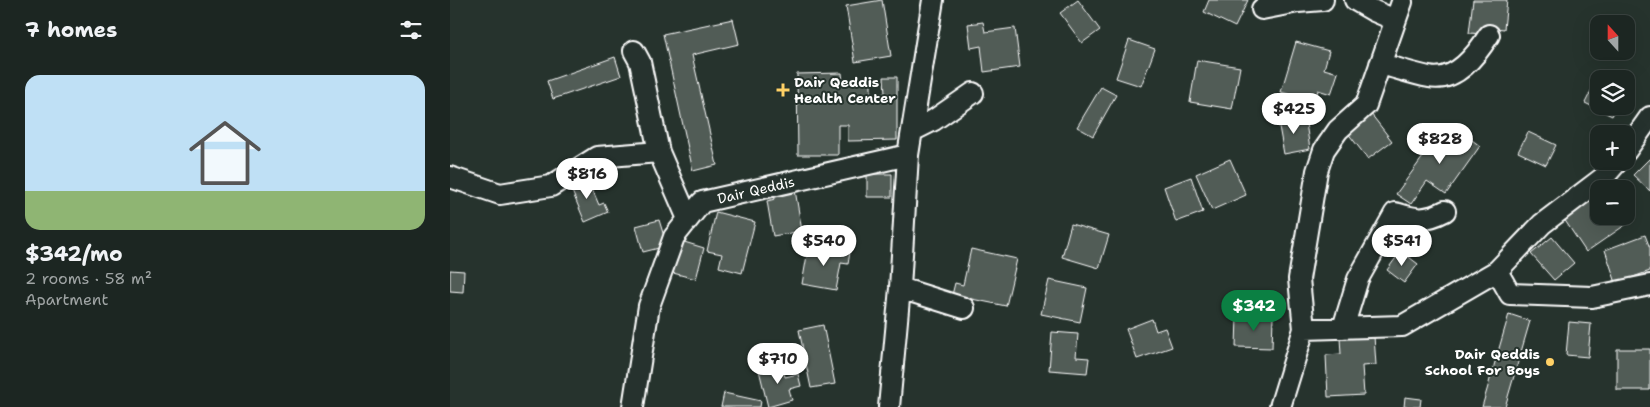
<!DOCTYPE html>
<html lang="en">
<head>
<meta charset="utf-8">
<style>
  :root { --surface:#1c2622; --page:#29322f; --text:#f1f3f6; --muted:#a0a5a5; --line:#3a4340; --accent:#0b8043 }
  body { margin:0; font-family:"Shantell Sans",sans-serif; background:var(--page); color:var(--text); height:100vh; display:flex; flex-direction:column; font-size:19px; white-space:nowrap }
  * { box-sizing:border-box; margin:0 }
  p { font-size:16px; color:var(--muted) }
  .icon { flex:none; width:28px; height:28px; fill:none; stroke:currentColor; stroke-width:2; stroke-linecap:round; stroke-linejoin:round }
  .map { position:relative; flex:1; overflow:hidden }
  .details { display:flex; flex-direction:column; background:var(--surface); width:450px }
  .details>* { flex:none }
  .needle { width:32px; rotate:339deg }
  .controls { position:absolute; left:1140px; top:15px; display:grid; gap:10px }
  .controls a { display:grid; place-items:center; width:45px; height:45px; border-radius:10px; background:var(--surface); box-shadow:0 5px 20px #0002,0 0 0 1px var(--line); font-size:25px }
  .price { position:absolute; translate:-50% -42px; padding:0 11px; border-radius:18px; background:#fff; color:#222; font-size:16px; line-height:32px; filter:drop-shadow(0 1px 2px #0008) }
  .price::after { content:''; position:absolute; left:50%; top:30px; width:15px; height:11px; margin-left:-8px; background:inherit; clip-path:polygon(0 0,100% 0,50% 100%) }
  .price.selected { background:var(--accent); color:#fff }
  ul { padding:0; list-style:none }
  li { display:grid; align-content:center; gap:10px; height:265px; padding:0 25px }
  li span { display:grid; place-items:center; height:155px; border-radius:15px; color:#555 }
  li>.icon { margin-inline-start:auto }
  span .icon { width:90px; height:90px; fill:#fffc; stroke-width:1 }
  li b { font-size:21px }
  h2 { display:flex; justify-content:space-between; align-items:center; height:60px; padding:0 25px; font-size:21px }
  main { display:flex; flex:1; min-height:0 }
  .map>svg:first-child { display:block }
</style>
</head>
<body>
<main>
<section class="details">
<h2>7 homes<svg class="icon" aria-label="filters" viewBox="0 0 24 24"><path d="M4 7h16M4 17h16"/><circle cx="9" cy="7" r="2"/><circle cx="15" cy="17" r="2"/></svg></h2>
<ul>
<li><span style="background:linear-gradient(#bfe0f5 75%,#8fb573 0)"><svg class="icon" aria-label="home" viewBox="0 0 24 24"><path d="M3 11l9-7 9 7M6 9v11h12V9"/></svg></span><div><b>$342/mo</b><p>2 rooms · 58 m²</p><p>Apartment</p></div></li>
</ul>
</section>
<div class="map">
<svg width="1200" height="407" viewBox="0 0 1200 407">
  <rect width="100%" height="100%" fill="#26332d"/>
  <filter id="ink" filterUnits="userSpaceOnUse"><feTurbulence type="fractalNoise" baseFrequency=".02" numOctaves="2"/><feDisplacementMap in="SourceGraphic" scale="10" xChannelSelector="R" yChannelSelector="G"/><feConvolveMatrix kernelMatrix="1 2 1 2 8 2 1 2 1" color-interpolation-filters="sRGB"/></filter>
  <g filter="url(#ink)">
    <path fill="#515c57" stroke="#fff" d="M432,0l9,56 -36,6 -9,-56z
      M628,0l22,30 -18,13 -22,-30z
      M759,0h39l-13,27 -31,-15z
      M1023,0h34l-3,29 -18,-2 -1,7 -16,-1z
      M283,19l6,25 -47,11 25,110 -24,6 -30,-137z
      M533,22l2,10 30,-4 5,39 -36,5 -3,-26 -10,2 -3,-24z
      M679,40l26,9 -14,37 -25,-8z
      M846,42l33,9 -5,18 14,4 -7,21 -13,-4 -3,11 -34,-9z
      M165,57l6,19 -68,23 -6,-18z
      M747,60l43,7 -8,42 -42,-7z
      M392,73l1,9 28,-1v13h14l-1,-17h13v63l-49,1v-16h-10v30h-40l-1,-81z
      M1145,83l4,2v21h18l-5,10 -27,-13z
      M651,87l15,8 -23,41 -16,-9z
      M921,114l21,27 -24,18 -21,-27z
      M855,117l5,32 -26,5 -6,-33z
      M1010,131l20,15 -34,48 -19,-13 -16,23 -15,-10 45,-62 12,8z
      M1078,132l28,13 -10,20 -28,-13z
      M780,159l16,36 -34,15 -16,-36z
      M1199,159h1v32l-17,-16z
      M417,174h25v23h-25z
      M137,177l12,28 5,-2 4,9 -23,10 -16,-38z
      M741,177l12,35 -27,10 -12,-35z
      M344,184l8,47 -29,5 -6,-35 8,-2 -2,-11z
      M1149,196v20h27v-2l5,7 -45,31 -22,-33z
      M266,212l39,10 -13,51 -23,-6 3,-13 -15,-3z
      M209,220l8,26 -24,6 -7,-26z
      M621,224l38,11 -10,33 -37,-11z
      M1195,235l5,13v23l-34,12 -11,-33z
      M1102,237l22,26 -20,17 -23,-26z
      M231,241l23,7 -8,31 -23,-6z
      M359,244l41,8 -2,12 -7,-1 -5,27 -34,-6z
      M521,249l46,10 -11,47 -54,-11 3,-12 8,2z
      M951,251l17,13 -14,19 -17,-13z
      M0,270l14,1 -1,21 -13,-1z
      M599,280l38,8 -7,34 -39,-8z
      M1059,314l21,7 -25,86h-23z
      M787,316l36,1 -1,31 -36,-1z
      M702,319l4,12 9,-3 7,19 -35,12 -11,-30z
      M1119,322l22,2 -3,33 -22,-2z
      M373,325l12,59 -24,4 -12,-58z
      M602,332l26,2 -2,23 13,1 -2,15 -38,-3z
      M924,336l2,29 -14,1 2,29 -36,2 -2,-42 15,-1 -1,-16z
      M1167,349h33v41h-33z
      M332,365l3,12 13,-3 3,12 -12,3 3,11 -24,7 -9,-37z
      M274,393l37,8 -1,6h-39z
      M955,397l16,2 -1,8h-16z"/>
    <g fill="none" stroke-linecap="round" stroke-linejoin="round">
      <g stroke="#fff" stroke-width="24">
        <path id="minor" d="M905,0l19,11 21,9
          M812,9l36,-7 25,-2
          M184,51l6,11 19,90 29,67
          M930,64c17,4 33,10 49,13 27,6 48,-23 60,-42
          M462,131l22,-11 39,-27
          M1176,151l24,-34
          M0,177l50,17 51,-8 46,-29 62,-5
          M1047,271l45,-47 62,-47 14,-16
          M450,288l64,20
          M893,328l15,-49 37,-66c21,6 29,9 50,-2
          M854,329l-5,-50 18,-108 7,-21 14,-20 28,-25 36,-103
          M183,407l16,-101 25,-69 28,-35 206,-47
          M439,407l11,-119 8,-133 25,-155
          M830,407l24,-78 98,-3 95,-55 13,23 82,3 58,-12"/>
      </g>
      <use href="#minor" stroke="#26332d" stroke-width="20"/>
    </g>
  </g>
  <g fill="#ffd166" stroke="#26332d" stroke-width="2">
    <path d="M330.5 82.5h5v5h5v5h-5v5h-5v-5h-5v-5h5z"/>
    <circle cx="1100" cy="362" r="5"/>
  </g>
  <g text-anchor="middle" dominant-baseline="central" stroke-width="4" stroke-linejoin="round" paint-order="stroke">
    <g font-size="14" font-weight="bold" fill="#fff" stroke="#26332d" text-anchor="start">
      <text x="344" y="82">Dair Qeddis<tspan x="344" dy="16">Health Center</tspan></text>
      <text x="1090" y="354" text-anchor="end">Dair Qeddis<tspan x="1090" dy="16">School For Boys</tspan></text>
    </g>
    <g font-size="14" fill="#fff" stroke="#26332d">
      <text transform="translate(306 190) rotate(-13)">Dair Qeddis</text>
    </g>
  </g>
</svg>
<div class="controls">
<a><svg class="needle" viewBox="-14 -14 28 28"><path d="M0-13l5 13h-10z" fill="#e53935"/><path d="M0 13l5-13h-10z" fill="#a0a5a5"/></svg></a>
<a><svg class="icon" aria-label="layers" viewBox="0 0 24 24"><path d="M12 4l9 5-9 5-9-5zM3 14l9 5 9-5"/></svg></a>
<a>+</a>
<a>−</a>
</div>
<b class="price" style="left:844px;top:135px">$425</b>
<b class="price" style="left:990px;top:165px">$828</b>
<b class="price" style="left:137px;top:200px">$816</b>
<b class="price" style="left:374px;top:267px">$540</b>
<b class="price" style="left:952px;top:267px">$541</b>
<b class="price selected" style="left:804px;top:332px">$342</b>
<b class="price" style="left:328px;top:385px">$710</b>
</div>
</main>
</body>
</html>
